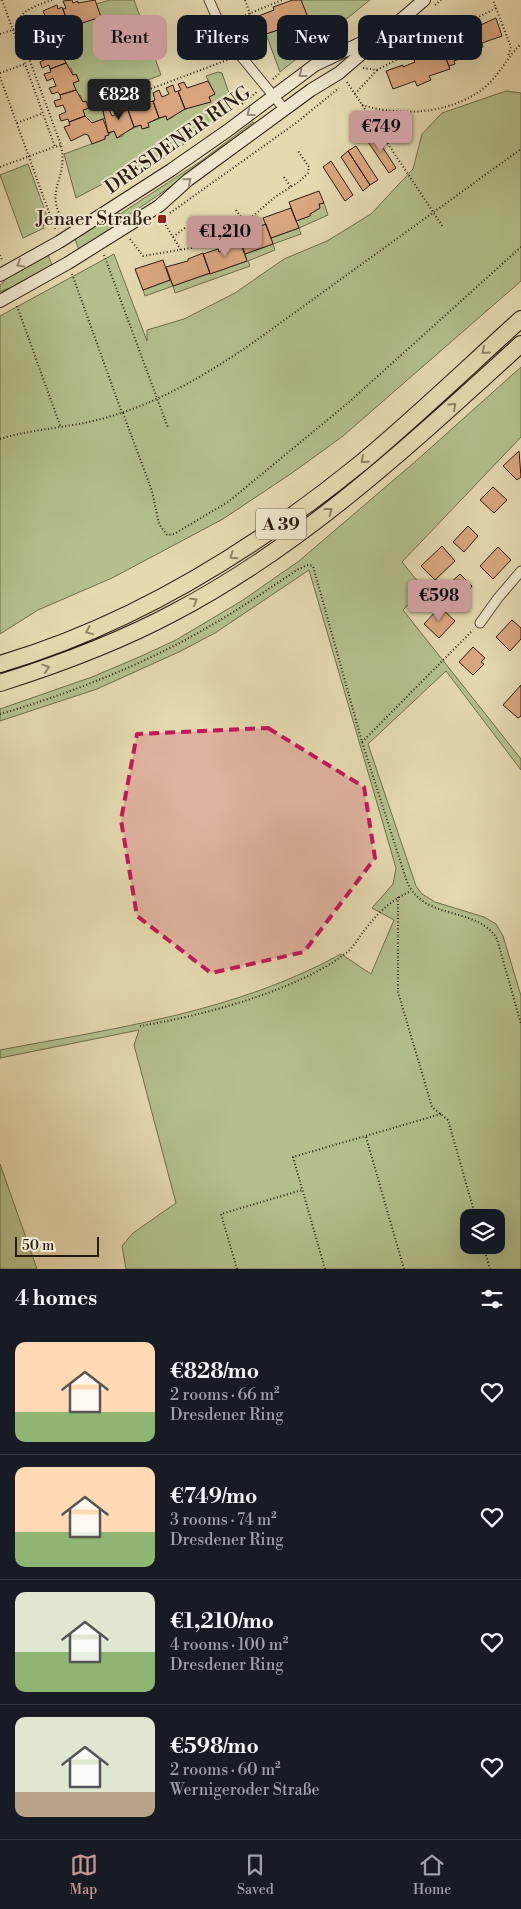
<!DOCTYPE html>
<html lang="en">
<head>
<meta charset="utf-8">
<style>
  :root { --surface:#171b24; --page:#242831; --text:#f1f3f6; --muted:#9ea1a6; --line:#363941; --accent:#c59692 }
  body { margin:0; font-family:"Libre Bodoni",serif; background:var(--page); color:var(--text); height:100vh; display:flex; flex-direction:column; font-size:19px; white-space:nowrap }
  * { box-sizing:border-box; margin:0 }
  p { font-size:16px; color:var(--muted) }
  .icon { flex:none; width:28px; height:28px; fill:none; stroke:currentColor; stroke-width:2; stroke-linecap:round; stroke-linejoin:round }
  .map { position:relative; height:1269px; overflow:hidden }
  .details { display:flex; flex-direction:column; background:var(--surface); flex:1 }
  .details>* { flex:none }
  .hud { position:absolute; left:15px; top:15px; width:491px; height:45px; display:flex; gap:10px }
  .tools { position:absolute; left:460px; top:1209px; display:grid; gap:10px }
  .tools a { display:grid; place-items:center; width:45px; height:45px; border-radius:10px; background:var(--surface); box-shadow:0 5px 20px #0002; font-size:25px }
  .scale { position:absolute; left:15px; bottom:12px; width:84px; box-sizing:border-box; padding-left:5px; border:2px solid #2a1a11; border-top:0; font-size:14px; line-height:18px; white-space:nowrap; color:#2a1a11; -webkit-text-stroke:4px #eee6cc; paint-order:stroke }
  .price { position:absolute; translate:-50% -42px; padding:0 11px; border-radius:5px; background:var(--accent); color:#111; font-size:16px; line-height:32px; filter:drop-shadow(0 1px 2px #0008) }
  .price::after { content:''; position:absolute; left:50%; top:30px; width:15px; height:11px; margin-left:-8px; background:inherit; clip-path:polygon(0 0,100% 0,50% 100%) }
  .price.current { background:#222; color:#fff }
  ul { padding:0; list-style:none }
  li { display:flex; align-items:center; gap:15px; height:125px; padding:0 15px }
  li+li { border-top:1px solid var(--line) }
  li span { display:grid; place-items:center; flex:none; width:140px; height:100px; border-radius:10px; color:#555 }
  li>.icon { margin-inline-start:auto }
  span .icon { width:60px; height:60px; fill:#fffc; stroke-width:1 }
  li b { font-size:21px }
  h2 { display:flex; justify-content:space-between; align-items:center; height:60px; padding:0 15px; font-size:21px }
  .chip { padding:0 18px; border-radius:10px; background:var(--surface); box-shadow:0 5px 20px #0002; font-size:18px; line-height:45px }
  .chip.current { background:var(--accent); color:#111 }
  .tabs { display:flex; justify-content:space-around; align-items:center; height:70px; border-top:1px solid var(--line); background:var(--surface); font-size:14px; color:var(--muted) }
  .tabs a { display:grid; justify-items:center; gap:2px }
  .tabs .current { color:var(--accent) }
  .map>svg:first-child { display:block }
</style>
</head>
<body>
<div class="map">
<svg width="521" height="1269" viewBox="0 0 521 1269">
  <rect width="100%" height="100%" fill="#e5d9b0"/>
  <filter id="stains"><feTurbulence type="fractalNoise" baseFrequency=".004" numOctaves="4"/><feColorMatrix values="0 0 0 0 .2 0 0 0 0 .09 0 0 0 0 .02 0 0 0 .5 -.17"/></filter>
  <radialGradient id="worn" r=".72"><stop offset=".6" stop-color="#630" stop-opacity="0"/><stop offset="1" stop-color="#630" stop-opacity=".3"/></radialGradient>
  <path fill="#b3c08c" stroke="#6e6d4e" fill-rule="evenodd" d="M110,0h24l27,75 -63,24 7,19 -13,5 -7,-7 -2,-6 6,-2 -3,-7 -3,1 -3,-7 -2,1 -5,-13 6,-2 -3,-7 -3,1 -2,-7 -3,1 -5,-12 6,-3 -5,-13 -5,1 -3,-6 2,-9 16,-6 2,4 24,-8 -4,-13z
    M301,0h69l-90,72 -14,-38 14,-5 -1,-4 27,-10z
    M218,72l4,1 8,23 -5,19 -99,70 -3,-7h-9l-38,20 -12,-44 41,-15v-3l9,-5 3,7 6,-2v-3l18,-8 2,4 6,-2 -1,-4 18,-7 1,4 6,-3v-2l17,-8 20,-5 -1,-5 6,-3 -9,-18z
    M506,91l15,2v188l-178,155 -51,37 -69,46 -111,59 -74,32 -38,24v-318l114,-62 33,87v-11l37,-11 51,-26 49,-34 43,-18 44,-27 42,-45 9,-35 20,-21z
    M253,122l4,6 -134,91 2,6 -45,28 -6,-17 40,-25 6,3 81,-53z
    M28,164l20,55 -6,3 2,6 -21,10 -23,-63z
    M324,203l4,12 -29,13 2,6 -28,10 2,6 -27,11 2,5 -75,27 -2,-7 -28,10 -2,-6 27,-10 3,6c25,-9 49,-16 74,-25l-2,-7 28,-10 -2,-6 28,-10 -3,-7 14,-5v-2l10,-6 -1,-4z
    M47,252l6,16 -41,23 -4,-3 -8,4v-7l4,-3v-6z
    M521,367v70l-119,125 22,27 -21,21 118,149v11l-75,-99 -78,73 48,142 6,8 13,8 49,15 12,7 7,12 18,60v273h-395l-4,-23 11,-13 43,-30 -42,-158 5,-15 -139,28v-8c116,-22 236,-38 341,-96l30,20 23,-54 -22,-12 21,-24 3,-16 -87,-298 -94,63 -34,18 -84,38 -97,32v-12l92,-32 45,-19 39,-18 67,-40 56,-39 117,-100zM469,1218h27v27h-27z
    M0,1164l37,105h-37z"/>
  <path fill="#daa780" stroke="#2a1a11" d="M72,0l1,3 5,-2v2l17,-3 6,17 -25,8 -2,-4 -6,2 -5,-14 3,-1 -3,-7z
    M293,0h8l6,15 -28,10 2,4 -27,9 -6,-18 26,-10 -1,-3z
    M57,5l1,4 4,-2 6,16 -10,4 -2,9 -16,7 -1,-3 -6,2 -3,-15 15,-6 1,-3 -3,-7z
    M496,18l6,18 -20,7 1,4 -9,4 1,2 -21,8 1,3 -6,2 -8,-20 23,-7 -1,-3 12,-4 -1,-4z
    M56,36l3,6 5,-2 5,15 -6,2 3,6 -16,6 -1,-4 -7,3 -2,-6 6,-3 -3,-7 -6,2 -2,-6 6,-2 -1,-3z
    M443,51l7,18 -21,7 2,4 -14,6 -2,-5 -22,8 -7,-18 17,-6v2l12,-5 -1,-2 9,-3 1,2z
    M66,63l7,12 3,-1 3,7 -6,2 3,7 -16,5 -2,-3 -6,2 -3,-6 7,-2 -3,-8 -6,3 -3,-7 7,-2 -1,-3z
    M208,81l7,13 -6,3 2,5 -26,7 -7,-18 3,-1 -3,-6 6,-2 3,6z
    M173,85l2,7 3,-1 7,18 -18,11 -1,-4 -7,2 -6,-17 2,-1 -2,-7 6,-3 3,7 7,-3 -3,-6z
    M76,90l7,12 3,-1 3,7 -6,2 2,6 -16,6 -1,-3 -7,2 -2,-6 7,-3 -3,-7 -7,2 -2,-6 7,-2 -1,-4z
    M148,95l2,7 3,-1 6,17 -11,5 1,4 -7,2 -1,-4 -7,2 -6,-17 2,-1 -2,-7 6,-2 3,6 7,-2 -2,-7z
    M123,104l2,7 3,-1 6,17 -17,11 -3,-7 -6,2 -5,-22 6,-2 3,7 7,-3 -2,-7z
    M85,116l7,7 11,-4 6,16 -4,1v3l-13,5 -4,-9 -3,-1 -14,7 -7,-14 6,-2 -1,-3z
    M374,134l22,34 -7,5 -23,-34z
    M356,146l22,34 -8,5 -22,-34z
    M348,151l22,34 -7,6 -22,-34z
    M331,161l22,34 -8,6 -22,-34z
    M319,191l5,12 -5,1 1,4 -10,6v2l-14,5 -7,-19z
    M291,208l8,20 -28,10 -8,-20z
    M266,224l7,20 -28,10 -7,-20z
    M240,241l7,20 -37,13 -7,-20 15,-5 1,3z
    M203,253l7,20 -37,13 -7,-19 22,-6v-2z
    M163,260l7,20 -27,10 -8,-21z
    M519,451l2,26 -4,3 -14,-14z
    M493,487l14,13 -13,13 -14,-13z
    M468,526l10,10 -14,16 -11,-10z
    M442,546l13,15 -20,19 -14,-14z
    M498,547l13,13 -18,19 -13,-13z
    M460,574l12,12 -11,14 -14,-14z
    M440,607l15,14 -16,17 -15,-14z
    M512,620l9,8v11l-11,12 -14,-14z
    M473,647l12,11 -4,4 3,2 -11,11 -14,-13z
    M521,685v31l-3,2 -15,-13z"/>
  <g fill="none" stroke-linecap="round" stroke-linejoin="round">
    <g stroke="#594a39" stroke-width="11">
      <path id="street" d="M209,0l17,38 59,72
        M480,623l18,-25 23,-27"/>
    </g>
    <g stroke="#2a1a11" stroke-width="14">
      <path id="secondary" d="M0,275l59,-33 112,-72 56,-39 88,-66 59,-28
        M0,301l68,-38 91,-57 29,-26 123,-90 28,-17 85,-73"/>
    </g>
    <g stroke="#2a1a11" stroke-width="18">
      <path id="highway" d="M0,664c133,-39 254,-114 361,-201 55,-46 107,-96 160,-144
        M0,683c60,-19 119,-41 175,-71 130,-68 238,-170 346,-268"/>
    </g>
    <path stroke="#2a1a11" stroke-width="2" stroke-dasharray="1 2.5" stroke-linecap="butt" d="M2,0l53,147 6,-2
      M52,0c-14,5 -29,9 -36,23l45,122c8,37 -19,44 4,79
      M245,0l5,14
      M435,5l6,-5
      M496,8l15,39 -3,9
      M229,22l53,-22
      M0,34l18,-6
      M363,68l14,2 119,-62 -3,-8
      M0,73l25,-9
      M0,77l55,152
      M273,79l6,-5
      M347,82l96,145
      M355,94l22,-24
      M242,104l16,-13
      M362,105c39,12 89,9 122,-17 15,-12 23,-31 37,-44
      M105,106l125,-47
      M17,123l26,-10
      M0,167l54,-20
      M284,177l7,10
      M236,210l7,10
      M170,213l126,-90 43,-35
      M162,219l19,31
      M43,225l10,-4
      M208,228l7,9
      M173,237l13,-10
      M130,239l13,17 48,-8 17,-6 24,-18 21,-8 22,-19 25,-16 8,-8 1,-6 -11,-16
      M0,255l2,5
      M104,255l64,173
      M72,274l50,139
      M17,306l44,122
      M123,413l29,78 7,33 8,11 7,-1 54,-32 120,-99 173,-156
      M0,439c32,-10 65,-11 97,-19 57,-14 109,-45 157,-78l267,-193
      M0,714c72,-21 145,-50 210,-88 30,-17 58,-37 87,-56l10,-5 6,1 49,176 45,140c18,40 69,23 90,57l24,85
      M362,742l111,-112
      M398,897v95l34,115 16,13 28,98
      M140,1026c61,-10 157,-35 206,-73 7,-5 12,-14 17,-21 14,-18 26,-31 48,-41
      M366,1137l38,132
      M483,1245l7,24
      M237,1269l-16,-55 81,-24
      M325,1269l-32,-112 148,-43"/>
    <use href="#street" stroke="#eee6cc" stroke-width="9"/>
    <use href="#secondary" stroke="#eee6cc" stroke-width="12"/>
    <use href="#highway" stroke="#e5d9b0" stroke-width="16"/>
  </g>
  <defs><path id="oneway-chevron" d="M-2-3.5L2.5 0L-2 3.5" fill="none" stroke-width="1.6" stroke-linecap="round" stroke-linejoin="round" transform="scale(1.25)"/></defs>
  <g stroke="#968a78">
    <use href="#oneway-chevron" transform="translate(302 74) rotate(143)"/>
    <use href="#oneway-chevron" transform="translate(250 113) rotate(143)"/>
    <use href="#oneway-chevron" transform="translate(188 181) rotate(-40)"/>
    <use href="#oneway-chevron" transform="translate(20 264) rotate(150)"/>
  </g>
  <g stroke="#918368">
    <use href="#oneway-chevron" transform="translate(485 351) rotate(138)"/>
    <use href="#oneway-chevron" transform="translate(453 406) rotate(-42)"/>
    <use href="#oneway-chevron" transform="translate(364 460) rotate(139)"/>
    <use href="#oneway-chevron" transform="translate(329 511) rotate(-38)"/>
    <use href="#oneway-chevron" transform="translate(233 556) rotate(146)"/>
    <use href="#oneway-chevron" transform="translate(194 601) rotate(-30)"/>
    <use href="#oneway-chevron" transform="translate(89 631) rotate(158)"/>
    <use href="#oneway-chevron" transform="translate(46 668) rotate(-18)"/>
  </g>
  <path fill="#c2185b" fill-opacity="0.2" stroke="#c2185b" stroke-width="4" stroke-dasharray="10 6" stroke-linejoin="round" d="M268,728l96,59 11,71 -71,94 -93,21 -74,-57 -16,-96 16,-86z"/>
  <rect fill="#8f2418" stroke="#eee6cc" stroke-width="2" x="157" y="214" width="10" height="10" rx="2.5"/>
  <g text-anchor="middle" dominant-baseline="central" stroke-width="4" stroke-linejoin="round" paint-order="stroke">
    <rect fill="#eee6cc" stroke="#655749" stroke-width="1" x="256" y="508.5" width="50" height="31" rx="4"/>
    <g font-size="18" font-weight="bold" fill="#2a1a11">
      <text x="281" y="524">A 39</text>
    </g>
    <g font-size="19" fill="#2a1a11" stroke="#eee6cc">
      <text transform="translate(178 140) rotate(-35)">DRESDENER RING</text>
    </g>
    <g font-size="19" fill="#2a1a11" stroke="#eee6cc" text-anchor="end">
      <text x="152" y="219">Jenaer Straße</text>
    </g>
  </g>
  <rect width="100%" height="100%" filter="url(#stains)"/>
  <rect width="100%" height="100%" fill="url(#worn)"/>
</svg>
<div class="tools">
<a><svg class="icon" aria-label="layers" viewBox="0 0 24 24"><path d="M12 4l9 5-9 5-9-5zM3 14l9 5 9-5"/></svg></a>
</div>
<div class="scale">50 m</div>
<b class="price current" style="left:119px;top:121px">€828</b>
<b class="price" style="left:381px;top:153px">€749</b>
<b class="price" style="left:225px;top:258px">€1,210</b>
<b class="price" style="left:439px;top:622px">€598</b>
<div class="hud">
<a class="chip">Buy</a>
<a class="chip current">Rent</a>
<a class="chip">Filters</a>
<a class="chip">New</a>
<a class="chip">Apartment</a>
</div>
</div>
<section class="details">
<h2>4 homes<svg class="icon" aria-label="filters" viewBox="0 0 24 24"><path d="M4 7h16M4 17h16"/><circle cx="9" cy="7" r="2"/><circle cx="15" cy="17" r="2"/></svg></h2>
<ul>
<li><span style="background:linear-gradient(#ffd9b3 70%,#8fb573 0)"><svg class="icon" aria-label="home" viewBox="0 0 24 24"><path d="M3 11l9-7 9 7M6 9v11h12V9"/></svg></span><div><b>€828/mo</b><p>2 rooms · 66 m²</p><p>Dresdener Ring</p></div><svg class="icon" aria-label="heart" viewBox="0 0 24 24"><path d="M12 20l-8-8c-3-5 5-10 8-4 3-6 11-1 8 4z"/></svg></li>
<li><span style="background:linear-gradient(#ffd9b3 65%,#8fb573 0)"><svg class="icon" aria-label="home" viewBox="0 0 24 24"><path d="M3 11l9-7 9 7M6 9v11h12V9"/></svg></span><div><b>€749/mo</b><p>3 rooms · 74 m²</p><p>Dresdener Ring</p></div><svg class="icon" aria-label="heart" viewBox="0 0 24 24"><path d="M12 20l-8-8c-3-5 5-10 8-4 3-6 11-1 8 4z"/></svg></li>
<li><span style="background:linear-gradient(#dfe7d0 60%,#8fb573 0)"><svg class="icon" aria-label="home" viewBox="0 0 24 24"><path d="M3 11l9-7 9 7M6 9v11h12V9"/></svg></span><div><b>€1,210/mo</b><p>4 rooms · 100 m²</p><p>Dresdener Ring</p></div><svg class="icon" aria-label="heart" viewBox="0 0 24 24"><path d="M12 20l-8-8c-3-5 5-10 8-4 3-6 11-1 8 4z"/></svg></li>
<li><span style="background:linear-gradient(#dfe7d0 75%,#b9a48a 0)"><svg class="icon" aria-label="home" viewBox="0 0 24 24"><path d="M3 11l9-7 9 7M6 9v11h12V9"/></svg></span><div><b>€598/mo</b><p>2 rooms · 60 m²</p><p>Wernigeroder Straße</p></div><svg class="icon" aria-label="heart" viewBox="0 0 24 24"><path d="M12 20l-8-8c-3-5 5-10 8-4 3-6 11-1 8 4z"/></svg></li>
</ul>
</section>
<nav class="tabs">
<a class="current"><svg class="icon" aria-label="map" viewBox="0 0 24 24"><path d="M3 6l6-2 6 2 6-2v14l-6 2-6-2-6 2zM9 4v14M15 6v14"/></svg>Map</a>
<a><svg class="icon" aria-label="saved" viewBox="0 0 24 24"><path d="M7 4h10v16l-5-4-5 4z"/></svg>Saved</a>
<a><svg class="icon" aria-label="home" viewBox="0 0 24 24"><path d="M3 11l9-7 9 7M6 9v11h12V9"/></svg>Home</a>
</nav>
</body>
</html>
